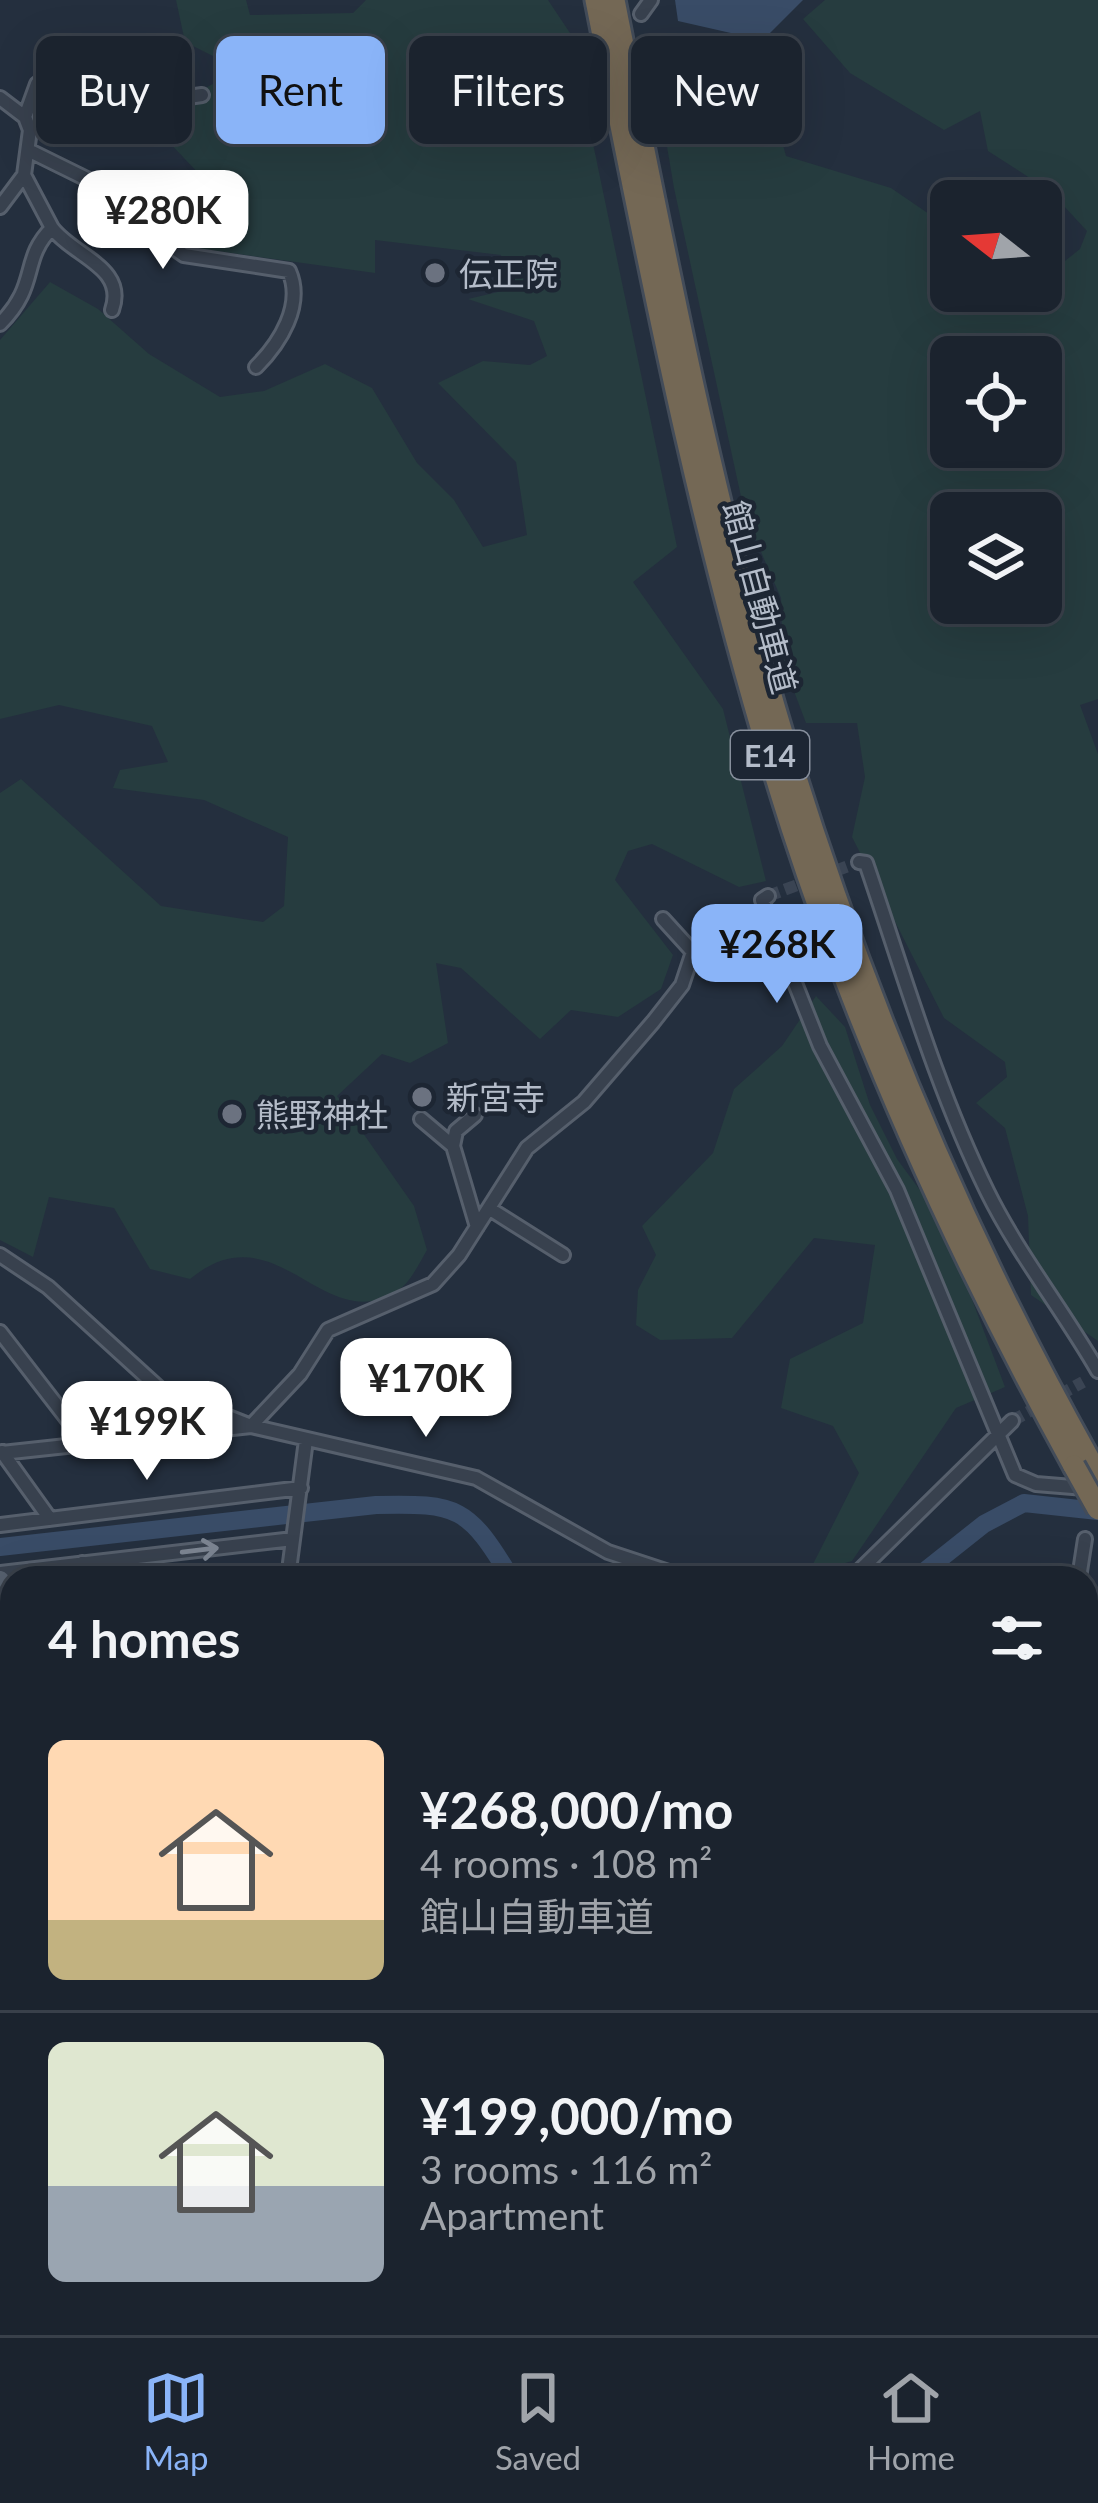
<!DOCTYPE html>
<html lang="en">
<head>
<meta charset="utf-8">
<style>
  :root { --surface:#1b232e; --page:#282f3a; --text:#f1f3f6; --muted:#a0a4aa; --line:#39404a; --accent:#8ab4f8 }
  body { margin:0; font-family:Lato,"Noto Sans JP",sans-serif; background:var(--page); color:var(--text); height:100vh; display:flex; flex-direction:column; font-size:45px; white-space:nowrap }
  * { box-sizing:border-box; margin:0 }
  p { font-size:39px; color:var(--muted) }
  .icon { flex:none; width:66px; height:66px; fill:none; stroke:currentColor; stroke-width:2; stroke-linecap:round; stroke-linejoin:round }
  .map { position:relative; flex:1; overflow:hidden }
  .side { position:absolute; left:0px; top:1566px; width:1098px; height:771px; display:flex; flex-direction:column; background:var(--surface); border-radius:36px 36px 0 0; box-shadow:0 12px 48px #0002,0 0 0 3px var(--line) }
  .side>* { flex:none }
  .banner { position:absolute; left:36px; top:36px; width:1026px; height:108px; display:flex; gap:24px }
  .needle { width:78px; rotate:287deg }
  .tools { position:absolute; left:930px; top:180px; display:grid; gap:24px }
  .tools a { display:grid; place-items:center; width:132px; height:132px; border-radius:18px; background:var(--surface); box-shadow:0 12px 48px #0002,0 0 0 3px var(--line); font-size:60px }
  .price { position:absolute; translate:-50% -102px; padding:0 27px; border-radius:24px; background:#fff; color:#222; font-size:39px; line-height:78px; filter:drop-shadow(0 3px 6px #0008) }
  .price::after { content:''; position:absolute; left:50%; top:72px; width:36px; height:27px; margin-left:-18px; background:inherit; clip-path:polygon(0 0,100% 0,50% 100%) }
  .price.active { background:var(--accent); color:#111 }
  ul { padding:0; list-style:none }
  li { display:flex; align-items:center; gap:36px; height:300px; padding:0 48px }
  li+li { border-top:3px solid var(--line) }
  li span { display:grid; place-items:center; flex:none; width:336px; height:240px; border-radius:18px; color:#555 }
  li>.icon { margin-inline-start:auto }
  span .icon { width:144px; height:144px; fill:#fffc; stroke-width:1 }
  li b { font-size:51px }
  h2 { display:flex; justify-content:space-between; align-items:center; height:144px; padding:0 48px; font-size:51px }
  .pill { padding:0 42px; border-radius:18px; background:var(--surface); box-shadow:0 12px 48px #0002,0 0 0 3px var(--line); font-size:42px; line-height:108px }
  .pill.active { background:var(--accent); color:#111 }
  .tab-bar { display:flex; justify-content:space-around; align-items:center; height:168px; border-top:3px solid var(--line); background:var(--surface); font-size:33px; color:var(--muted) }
  .tab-bar a { display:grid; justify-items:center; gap:6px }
  .tab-bar .active { color:var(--accent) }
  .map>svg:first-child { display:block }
</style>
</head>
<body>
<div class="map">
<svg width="1098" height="2335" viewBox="0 0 1098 2335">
  <rect width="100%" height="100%" fill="#242f3e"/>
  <path fill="#32303f" d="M594,2325h216l5,5 -18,5 -137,-6 -55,6z"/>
  <path fill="#263c3f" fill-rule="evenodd" d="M176,0h70l4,15 103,-2 13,-13h182l22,33 107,514 -44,35 90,127 43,172 -27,6 -87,-43 -24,7 -13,29 58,75 -12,34 -43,28 -47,-7 -31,29 -79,-71 -25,-5 12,80 -38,20 -28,-9 -45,42 77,110 13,44c-7,12 -16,31 -27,39 -76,53 -122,-82 -210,-10l-40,-10 -36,-61 -65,-11 -16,60 -33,-17v-447l21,-14 140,127 102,16 21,-16 4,-69 -84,-37 -91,-12 7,-18 48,-8 -16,-36 -93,-21 -59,14v-379l50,-58 48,27 51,45 71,43 44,-6 61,-27 47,24 45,75 37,37 29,47 44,-12 -11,-73 -78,-79 45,-22 47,4 17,-9 -13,-35 -66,-22 34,-8 -1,-36 -126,-15v33l-201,-28 -24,-43 51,-26 -53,-56 70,-39 1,-22 -34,-17z
    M825,0h273v699l-18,6 18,49v587l-67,-46 -3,-79 -23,-88 -29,-25 31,-26 -2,-15 -61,-44 -92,-181 13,-60 -8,-54h-51l-23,-61 -2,-64 -36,-83 -71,-327 -26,-154 113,30 25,92 105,32 60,41v62h90v-11l39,-31 7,-18 -37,-40 -62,-40 -8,-40 -36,19 -94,-57 -47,-54zM951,357h90v90h-90zM951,513h90v90h-90z
    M816,996l29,31 25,78 27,54 45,61 63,167 -49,21 -104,153 -44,13 51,-101 -26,-47 -52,-18 9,-49 73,-36 12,-78 -61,-7 -82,100 -72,2 -24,-15 2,-35 18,-35 -14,-29 71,-73 21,-64 48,-43z
    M1098,1940v191l-12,-17v-172z
    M0,2022l10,5 2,-4v302h75l-9,10h-78z"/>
  <path fill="#394c67" d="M675,0h128l-34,34 -25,2 -66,-15z"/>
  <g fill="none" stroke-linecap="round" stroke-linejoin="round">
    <path stroke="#394c67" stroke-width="18" d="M0,1547l376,-42c83,-2 92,2 135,73
      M916,1578l68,-54 40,-21 74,8"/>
    <path stroke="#3a4453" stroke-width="12" stroke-dasharray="12 6" stroke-linecap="butt" d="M768,896l91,-34
      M1012,1421l71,-39"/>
    <g stroke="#565f6c" stroke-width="18">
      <path id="minor" d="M641,14l10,-14
        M0,98l25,19 5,13 -6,45 28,53c-32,32 -12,56 -52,96
        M25,117l12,-33 116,18 49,-7
        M30,151l67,33 31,32 56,39 105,16c15,34 -9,72 -33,96
        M0,207l24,-32
        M52,228c22,29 75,39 60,82
        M859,862l7,1c38,111 69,222 121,328 31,63 76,119 111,180
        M768,896l-6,4 58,146 77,144 118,285 21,9 49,4
        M475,1115l-19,16 -3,15 24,81
        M421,1119l32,27
        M490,1209l73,46
        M0,1255l48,32 114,104 89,35 225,52 132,74 79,26
        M0,1332l85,110
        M2,1452l48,67
        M2,1453l249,-27 49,-52 28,-44 105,-46 26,-29 68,-107 57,-46 69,-80 29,-37 11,-33 -30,-33
        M0,1525l301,-37
        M82,1563l11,15
        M0,1573l293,-34
        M288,1578l18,-138
        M852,1578l160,-157
        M1079,1578l6,-39
        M1086,1589l12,19
        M0,1725l12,16
        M0,1835l12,20
        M0,1913l12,-6
        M1086,2090l12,-3
        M292,2325l11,10
        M443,2325l8,10
        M109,2335l9,-10
        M382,2335l10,-10
        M838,2335l16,-10
        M885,2335l6,-10"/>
    </g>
    <g stroke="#565f6c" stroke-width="21">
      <path id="tertiary" d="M0,1776l12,2
        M205,2335l10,-10"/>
    </g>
    <g stroke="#414a57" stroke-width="24">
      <path id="primary" d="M0,1580l12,16
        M0,1601l12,16
        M1086,1866l12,1
        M539,2325l8,10
        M923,2335l6,-10"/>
    </g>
    <g stroke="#434c59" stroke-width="27">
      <path id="motorway" d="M596,0c55,278 109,558 196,828 72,222 170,434 282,638
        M614,0c49,246 96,493 168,733 78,258 183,508 316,742"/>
    </g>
    <use href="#minor" stroke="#38414e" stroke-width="12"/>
    <use href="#tertiary" stroke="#38414e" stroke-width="15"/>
    <use href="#primary" stroke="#56606e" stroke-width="18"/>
    <use href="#motorway" stroke="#746855" stroke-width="21"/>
    <g stroke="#434c59" stroke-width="27" stroke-linecap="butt">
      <path id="motorway-bridge" d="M1074,1466l24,43"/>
    </g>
    <use href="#motorway-bridge" stroke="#746855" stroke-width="21"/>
  </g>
  <defs><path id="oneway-shaft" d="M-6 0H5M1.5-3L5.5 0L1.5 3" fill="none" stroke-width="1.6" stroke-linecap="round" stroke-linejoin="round" transform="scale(3)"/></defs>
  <use stroke="#7c8592" href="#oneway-shaft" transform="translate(200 1550) rotate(-7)"/>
  <g fill="#6b7280" stroke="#1d2633" stroke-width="4.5">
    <circle cx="435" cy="273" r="12"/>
    <circle cx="422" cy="1097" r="12"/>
    <circle cx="232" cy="1114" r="12"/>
  </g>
  <g text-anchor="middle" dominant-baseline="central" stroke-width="9" stroke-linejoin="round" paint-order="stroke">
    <rect fill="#1d2633" stroke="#878f9c" stroke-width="3" x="731" y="731" width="78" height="48" rx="9"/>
    <g font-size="30" font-weight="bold" fill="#b4bcc9">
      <text x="770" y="755">E14</text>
    </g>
    <g font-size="33" fill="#b4bcc9" stroke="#1d2633" text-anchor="start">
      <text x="459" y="273">伝正院</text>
      <text x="446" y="1097">新宮寺</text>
      <text x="256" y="1114">熊野神社</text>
    </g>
    <g font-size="33" fill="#b4bcc9" stroke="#1d2633">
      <text transform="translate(761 597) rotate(75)">館山自動車道</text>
    </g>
  </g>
</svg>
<div class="tools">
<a><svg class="needle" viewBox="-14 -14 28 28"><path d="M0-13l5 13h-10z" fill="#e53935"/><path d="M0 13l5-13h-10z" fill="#a0a4aa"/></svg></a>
<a><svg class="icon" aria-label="locate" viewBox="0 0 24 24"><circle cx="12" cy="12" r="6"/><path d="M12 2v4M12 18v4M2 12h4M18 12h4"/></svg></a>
<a><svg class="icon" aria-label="layers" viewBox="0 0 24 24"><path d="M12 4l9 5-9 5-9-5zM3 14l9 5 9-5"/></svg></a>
</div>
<b class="price" style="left:163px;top:272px">¥280K</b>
<b class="price active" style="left:777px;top:1006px">¥268K</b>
<b class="price" style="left:426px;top:1440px">¥170K</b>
<b class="price" style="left:147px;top:1483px">¥199K</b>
<div class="banner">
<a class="pill">Buy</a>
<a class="pill active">Rent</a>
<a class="pill">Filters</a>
<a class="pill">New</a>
</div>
<section class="side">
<h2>4 homes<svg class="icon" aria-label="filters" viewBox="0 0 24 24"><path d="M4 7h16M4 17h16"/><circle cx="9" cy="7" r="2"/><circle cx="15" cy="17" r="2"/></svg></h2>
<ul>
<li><span style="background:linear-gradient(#ffd9b3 75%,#c2b280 0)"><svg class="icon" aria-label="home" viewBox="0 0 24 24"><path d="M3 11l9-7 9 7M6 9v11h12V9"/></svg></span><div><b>¥268,000/mo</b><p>4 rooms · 108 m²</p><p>館山自動車道</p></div></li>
<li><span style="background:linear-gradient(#dfe7d0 60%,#9aa5b1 0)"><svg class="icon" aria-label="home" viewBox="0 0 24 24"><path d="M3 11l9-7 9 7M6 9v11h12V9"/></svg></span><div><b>¥199,000/mo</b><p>3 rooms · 116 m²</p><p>Apartment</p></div></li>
</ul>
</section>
</div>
<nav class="tab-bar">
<a class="active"><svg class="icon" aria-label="map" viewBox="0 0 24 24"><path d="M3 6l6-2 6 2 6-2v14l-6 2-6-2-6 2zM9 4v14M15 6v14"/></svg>Map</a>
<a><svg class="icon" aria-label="saved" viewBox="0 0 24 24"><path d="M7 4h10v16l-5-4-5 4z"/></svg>Saved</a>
<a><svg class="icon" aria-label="home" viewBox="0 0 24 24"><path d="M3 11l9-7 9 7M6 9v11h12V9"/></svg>Home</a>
</nav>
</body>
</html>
